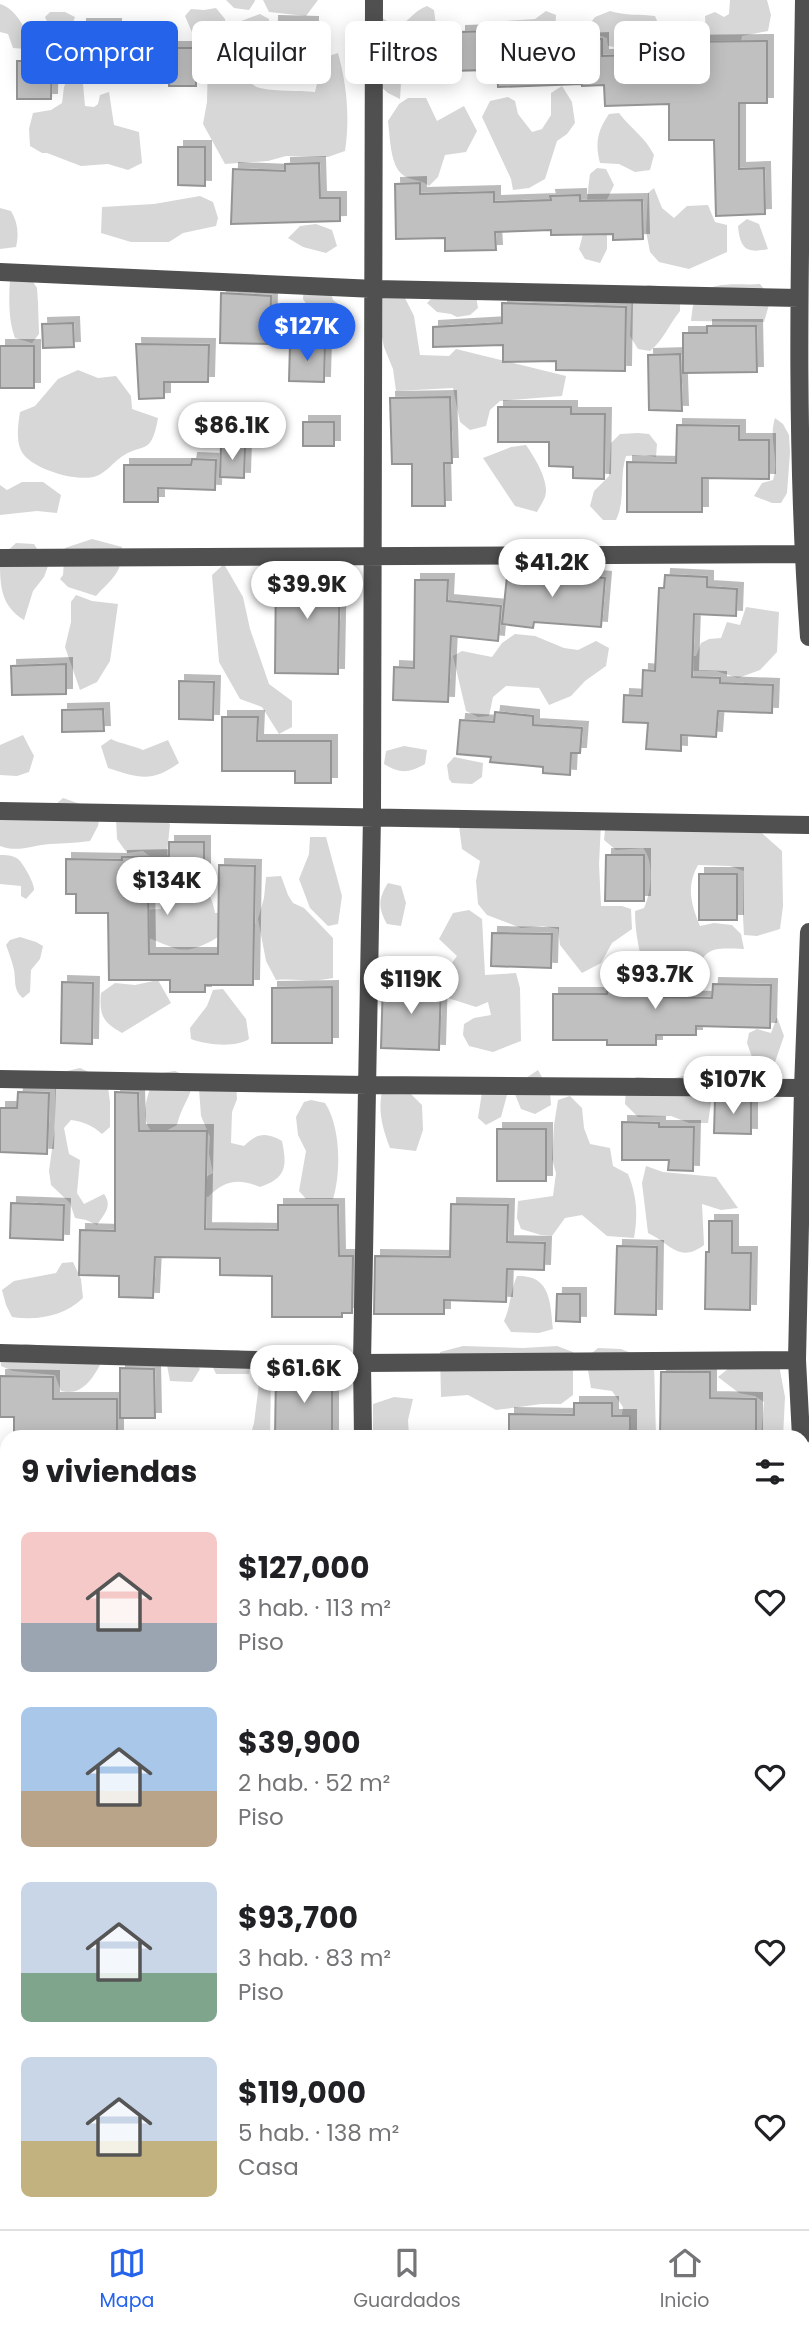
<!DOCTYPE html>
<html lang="es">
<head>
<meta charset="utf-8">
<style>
  :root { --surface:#fff; --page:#f6f6f6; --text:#202124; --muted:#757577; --line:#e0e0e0; --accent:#2563eb }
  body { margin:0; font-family:Poppins,sans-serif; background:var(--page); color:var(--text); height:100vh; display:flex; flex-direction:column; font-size:26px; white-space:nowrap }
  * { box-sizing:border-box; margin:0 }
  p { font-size:23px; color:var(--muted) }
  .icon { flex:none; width:38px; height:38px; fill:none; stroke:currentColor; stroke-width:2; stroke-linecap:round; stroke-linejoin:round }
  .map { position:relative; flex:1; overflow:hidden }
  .panel { position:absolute; left:0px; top:1430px; width:810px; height:800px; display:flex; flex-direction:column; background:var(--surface); border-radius:21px 21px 0 0; box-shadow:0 4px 18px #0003 }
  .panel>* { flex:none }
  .hud { position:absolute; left:21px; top:21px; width:768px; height:63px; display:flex; gap:14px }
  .price { position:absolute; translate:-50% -60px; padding:0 16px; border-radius:24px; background:#fff; color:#222; font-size:23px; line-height:46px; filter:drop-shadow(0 2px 4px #0008) }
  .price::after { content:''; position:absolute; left:50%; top:42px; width:21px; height:16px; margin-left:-10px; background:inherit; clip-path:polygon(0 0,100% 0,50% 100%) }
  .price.current { background:var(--accent); color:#fff }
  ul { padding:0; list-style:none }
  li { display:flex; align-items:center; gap:21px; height:175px; padding:0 21px }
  li span { display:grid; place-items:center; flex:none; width:196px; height:140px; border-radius:10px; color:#555 }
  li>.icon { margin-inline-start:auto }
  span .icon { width:84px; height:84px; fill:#fffc; stroke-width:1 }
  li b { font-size:30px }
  h2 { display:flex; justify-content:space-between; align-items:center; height:84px; padding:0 21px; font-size:30px }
  .chip { padding:0 24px; border-radius:10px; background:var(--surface); box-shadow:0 4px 18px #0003; font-size:24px; line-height:63px }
  .chip.current { background:var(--accent); color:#fff }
  .tab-bar { display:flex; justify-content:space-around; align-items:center; height:98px; border-top:2px solid var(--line); background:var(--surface); font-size:19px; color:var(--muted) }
  .tab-bar a { display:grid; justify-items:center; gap:4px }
  .tab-bar .current { color:var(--accent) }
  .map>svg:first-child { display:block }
</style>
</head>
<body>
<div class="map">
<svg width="809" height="2229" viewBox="0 0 809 2229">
  <defs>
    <filter id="shadow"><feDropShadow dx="6" dy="-6" stdDeviation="0" flood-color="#0004"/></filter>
  </defs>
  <rect width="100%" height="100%" fill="#fff"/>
  <path fill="#d7d7d7" d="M226,0h29v1l-6,9 -15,-2z
    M263,0h55l-12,16 -37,-4z
    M730,0h37l4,15 -3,16 -26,5 -2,10 -33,10 -2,-40 10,-4 9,5 5,-3z
    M0,4c16,5 24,23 32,38l-6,7 -13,-1 -5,-14 -8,-2z
    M427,6l7,4 3,23 -4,5 -34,6 -1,11 4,12 -2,32 -12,-6 -11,-10 4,-66 16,11c12,-7 17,-17 30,-22z
    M216,8l9,11 2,22 -10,6 -20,-3 -12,-28 6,-7 13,1z
    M546,11l10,4 -1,17 -16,12 -14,-2 -16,13 -15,-4 1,-15 11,-15 29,-2z
    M610,11c15,5 30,3 45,5l5,12 -4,21 -23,1 -25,-4 -1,-8 -11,-4 -7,-9 6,-8z
    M50,12h15l10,5 -3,8 2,21 -6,16 -18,-9v-25l-5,-11z
    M260,14l9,5 1,19 -6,11c-17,-7 -23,-9 -23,-28z
    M338,53c9,32 12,66 7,98l-17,6 -42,-1 -18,5 -43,3 -22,-40 4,-22 1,-42c41,-12 29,22 52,28 17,4 38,2 55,4l8,-34z
    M69,75l14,9 2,22 9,1 4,-3 2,-9 9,-3 5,33 25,7 3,31 -14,7 -20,-6 -27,2 -34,-13h-5l-12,-7 -1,-17 4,-16 18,-3 11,-7 2,-16z
    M562,86l10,16 3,21 -8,11 -10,7 -12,38 -16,9 -16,2 -2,-11 -29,-62 8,-16 18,-4 7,4 3,13 14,18 10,-3 9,-14v-22z
    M408,98h18l11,23 27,-15 13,25 -11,21 -21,3 -7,22 -9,9c-8,-7 -18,-5 -26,-11 -13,-9 -13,-39 -15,-54l11,-17z
    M619,113c12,16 26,24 35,42l-4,15 -15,2 -16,-8 -19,-1c-5,-19 -3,-32 9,-49z
    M597,168l9,1 8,16 -10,21 3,25v18l-7,14 -15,-4 -6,-10c8,-25 7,-49 11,-75z
    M654,188l8,20 12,10 13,-12 21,-1 7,17 12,3v27l-38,17 -30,-7 -9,-10 -4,-21 2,-38z
    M200,196l13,6 5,16 -2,8 -33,7 -14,9h-38l-30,-9 1,-26 52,-3z
    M0,208l11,3c7,12 8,23 5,36l-16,2z
    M747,219l12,5 9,25c-22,5 -28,-1 -30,-23z
    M316,224l16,6 5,16 -11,7 -23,-6 -15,-9 12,-12z
    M30,277l7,11 1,15 1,31 -7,9 -17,-5c-7,-20 -6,-39 -5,-60z
    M328,281l5,19 11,8 7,14 -3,13 -18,2 -10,-6 -5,-14 -12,-18 1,-15z
    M760,284l11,14 -7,24 -73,-1c1,-6 1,-17 5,-22 13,-20 45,-13 64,-15z
    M648,285l23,2 9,13v11c-12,15 -15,27 -30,40l-12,-2 -8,-13 2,-44z
    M391,289l10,1 13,26 6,39 29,1 7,-7 110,27 -4,20 -62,5 -10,9 -4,16 -16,4 -10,-8 -7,-34 -57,3 -3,-22 -9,-22 -5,-25 1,-22z
    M435,295l41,1 2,12 -8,7 -13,2 -6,-3 -14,-2 -10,-9z
    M78,370l20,8 18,-2 15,20 1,13 26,9c-7,40 -15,23 -38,40 -7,5 -13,13 -21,17 -18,9 -63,-5 -75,-20 -9,-11 -6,-30 -4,-43l15,-6 23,-27z
    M775,418l8,6 6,11 1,17 -3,41 -6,10h-9l-18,-7 8,-13 11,-3c7,-21 -5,-41 2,-62z
    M638,433l11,1 8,10 -1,13 -11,-2 -19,1c-7,21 0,43 -10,64h-13l-13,-14 4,-15 15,-15 2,-33 9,-9z
    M526,445c9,13 24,37 19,52 -2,5 -6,11 -8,15l-22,-6 -32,-48 28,-11z
    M22,482h21l18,13 -4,18 -20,-2 -37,4v-30l7,5z
    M92,539l30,8c1,26 -10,31 -26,49l-28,-9 -8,-8 3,-4 2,-27z
    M16,543l18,1 14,22 -4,11 -11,14 -9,29c-24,-15 -24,-35 -24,-62z
    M224,564l19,33 7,32 19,55 23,17v26l-13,7 -17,-27 -22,-8 -21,-37 -7,-87z
    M76,595l16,6 26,3 -8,57 -13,21 -17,8 -15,-43 6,-25v-20z
    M746,607l33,5 -2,40 -17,18 -22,8 -22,-7h-33l-1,-15h14l5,-13 8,-4 12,-1 6,-16 13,3z
    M515,634l20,2 29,12 14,2 18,-9 13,7 -3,18 -21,15 -14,15 -22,9 -10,-17 -33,-2 -13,11 -4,19 -11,1 -12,-6 -13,-55 9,-5 30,6 10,-14z
    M23,735l11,21 -5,16 -12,4 -17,-1v-30z
    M111,739c10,5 21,6 32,11l25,-10 11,23c-28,20 -40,15 -71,5l-7,-22z
    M404,746l23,4 -2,14c-16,9 -24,10 -41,0l2,-13z
    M454,757l29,6 -1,14 -10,7 -20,-1 -3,-4 -2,-14z
    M63,798l23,8 15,2 -3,18 -8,15c-14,2 -26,2 -40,3 -17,1 -32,9 -50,2v-44l48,9z
    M153,813l17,11 -4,39 -15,-6 -8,-6 -16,2 -10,-14 -1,-21z
    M606,821l148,5 28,25 1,55 -3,23 -23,7 -13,-1 -1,-18 1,-46 -14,-5 -32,-1c-12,22 -7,39 2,61l14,-3 18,2 9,9 3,15c-32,-1 -41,-3 -49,31 -18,4 -30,4 -48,-1 -7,-24 -12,-44 -12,-68l9,-3c7,-15 11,-46 -1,-60l-27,2 -12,-10z
    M601,823l-2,41 2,42h21l9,3 1,20 -20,14 -11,20 -19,10 -22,-28 -2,-16 -15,-3 -22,2 -34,-13 -9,-11 -2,-23 4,-20 -18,-12 -3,-23z
    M310,837h16l16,59 -4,28 -10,2 -18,-18 -11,-29 10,-25z
    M0,855c5,0 13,0 18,4 5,4 17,25 16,31l-8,9 -5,-3v-10l-21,-2z
    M281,876l7,19 5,8 11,5 29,30v40c-22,5 -35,0 -57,2l-10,-19 -8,-42 6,-21 2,-21z
    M388,883l13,3 5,17 -5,23 -14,-2c-9,-16 -9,-25 1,-41z
    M184,886c22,3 27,5 31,27l11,-1 17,8c-19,12 -45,36 -69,28 -15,-5 -30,-13 -46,-18v-19l33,-2 -1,-13 10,-9z
    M469,910l13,9 3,56 31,-2 4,15 1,53 -28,11 -24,-6 -6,-11 1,-11 10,-6 17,-3 -3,-13 -12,5 -28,-9c-2,-20 -4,-25 9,-42l-18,-17 14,-26z
    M20,937l16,5 7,4 -3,13 -9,11 -1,22 -7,6c-10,-8 -7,-17 -9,-28 -2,-9 -5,-17 -8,-25l4,-5z
    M158,980l13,23 -49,30c-19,-11 -23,-17 -21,-40l14,-10 20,2z
    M223,989l23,30 3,20c-13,9 -43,6 -58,0l-1,-11 17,-22 6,-16z
    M777,1017l7,19 -10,29 -22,-8 -5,-14 2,-10 8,-4 14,4z
    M80,1068l27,12 3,22v25l-8,7c-10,-9 -18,-12 -31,-14l-7,8 5,26 11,6 -3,33 7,11 20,-10c9,12 0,20 -7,31l-11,-5 -11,-2 -5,-15 -19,-18 -2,-14 6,-44v-45l12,-11z
    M538,1070l12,22 1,13 -16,9 -14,-5 -6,-15 8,-14z
    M175,1071l19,8c-3,18 -13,28 -17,46l-21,11c-20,-17 -8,-40 -1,-62z
    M696,1073l16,23 -4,27h-19l-18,-7 -33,1 -13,-13 1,-16 10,-11 34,2z
    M215,1074h14l7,7 1,18 -5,13 -1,31 13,3c13,-13 22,-14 38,-5 5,25 5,37 -22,46 -22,-9 -35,-7 -52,10l-8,-2 4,-17 9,-5 -4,-20 1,-16 -9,-21 -2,-27z
    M503,1077l7,7 -9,33 -15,8 -8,-7 6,-39z
    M385,1079l26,15 11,11 1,25 -7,21 -26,-3c-10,-27 -13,-42 -5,-69z
    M570,1096l12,12 2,20 6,16 20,4 3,18 15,8c9,22 10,41 6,64l-27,-2 -25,-21 -17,3 -13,18 -11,-1 -20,-6 -4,-11 1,-17 35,-5 3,-23 -4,-14 2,-34 4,-25z
    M311,1100l14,3c16,24 16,70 8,96h-27l-7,-8 7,-40 -8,-16 -2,-18 8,-15z
    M646,1166l17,6 53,5 22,31 -17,2 -19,-6 2,41c-25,19 -34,-2 -56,-12l-6,-50z
    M73,1262l8,17 2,19c-19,18 -45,23 -71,19l-6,-12 -4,-15 12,-9 42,-8 6,-10z
    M517,1276c34,-1 33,26 36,53l-14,4 -28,-1 -7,-11c7,-15 6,-30 13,-45z
    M26,1344l69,6 5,15c-9,16 -19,31 -39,26l-6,-16 -42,-4 -12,-5 -1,-13 6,-5z
    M463,1346l60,2 34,-2 16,6v43l-12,9h-20l-45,6 -28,-15 -27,2 -1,-45z
    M598,1348l23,1 33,13 2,75h-37l4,-30 -11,-16 -21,-3 -5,-30z
    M239,1350l12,12 -2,12h-33l-5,-11 9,-12z
    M184,1351l16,18 -8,13 -22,-1 -3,-16z
    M779,1365l6,32 -2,40h-22l3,-35 -9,-6 -16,-3 -21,-16 11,-9z
    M271,1376l-1,61h-20l4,-14 5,-39z
    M394,1397l19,2 -5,21 1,17h-36v-33z
    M7,1754v66h-7v-45z
    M0,2055h7v167h334v7h-341z
    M372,2223h39v6h-38z
    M714,2223h42l-4,6h-33z"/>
  <path fill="#c0c0c0" stroke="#949494" stroke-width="2" filter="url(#shadow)" d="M273,22l39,1 -1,54 -39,-1z
    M81,25h34v38h-35z
    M489,31l1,39 -86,2 -1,-27 57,-2v-11z
    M580,37v3l22,-1v17l67,-2v-12l98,-1v62h-28v66l25,-1 1,46 -49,2 -2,-76h-45v-36l-64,2 -1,-21 -22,1v-2l-84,3 -1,-36 53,-2v-11z
    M170,48h26v38h-27z
    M17,61h35l-1,38h-34z
    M178,147h27v39l-27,-1z
    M319,163l1,35h20v23l-109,3 2,-55 52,2v-7z
    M420,183v11l74,-2v10l57,-2 -1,-4 30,-1v6l62,-1 1,39 -30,1v-6l-62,1v-5l-56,2 1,18 -51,1v-13l-49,1 -1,-55z
    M221,293l50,3 -1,48 -50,-1z
    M502,303l124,4 -1,64 -69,-1v-9l-53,1v-17l-70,2v-20l69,-4z
    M73,323l1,24 -31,1 -1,-24z
    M707,326h49l1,46 -74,1v-40h24z
    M136,344l73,1 -1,37h-44v16l-25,1z
    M290,344h35l-1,38 -35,-1z
    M0,346h34v42h-34z
    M680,354l2,57 -33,-1 -1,-55z
    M450,397l2,66h-8l1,43h-33v-42h-20l-2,-66z
    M498,407h73v7h34l-1,65 -31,-1v-11l-24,-1v-24h-51z
    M303,422h31v24h-31z
    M677,425l62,1v14h30v39l-67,-1v34h-75v-50l49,1z
    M221,446l24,1 -1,31 -24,-1z
    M192,459l24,1 -1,30 -57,-2v14h-34v-37h67z
    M508,567h32l-1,5 66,6 -4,49 -67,-5 -1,6 -31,-4z
    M276,568h64l-2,106 -63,-1z
    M665,575l42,2v10l30,2 -1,27 -42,-2 -2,63 28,1v5l53,2 -1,28 -54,-2 -2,26 -35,-2v16l-35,-2 2,-26 -25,-1 1,-27 18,1 1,-26 12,1 4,-83h5z
    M415,580h33l-1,21 54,5 -3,35 -47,-5 -3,66 -55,-2 1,-33 20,1z
    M66,664v30l-54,1 -1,-29z
    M179,681l35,1 -1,38 -34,-1z
    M103,709l1,22 -42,1v-22z
    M495,712l38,4v9l49,3 -2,25h-9l-1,22 -27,-2v-6l-53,-5 1,-5 -34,-3 3,-34 34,2z
    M222,717h36l-1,24h74v42h-36v-12h-73z
    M169,842h35v38h-56l1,74h69l1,-89 36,1 -2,119h-48v7h-35v-12h-61l-1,-67h-32v-19h-10v-35l56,1v-3l47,-1z
    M606,855h38v46h-39z
    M699,874h38v46h-38z
    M492,933l60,1 -1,34 -60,-2z
    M607,964h26v23h23v10l56,1 1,-14 58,1 -1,43 -74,-2v9h-40v10h-49v-5h-54v-46h54z
    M383,981l58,2 -2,67 -58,-2z
    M62,982l31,1 -1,61 -31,-1z
    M332,987v56h-60v-55z
    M18,1092l31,1 -2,61 -47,-2v-44h17z
    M115,1092l23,1 1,38h68l-2,98 73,1v-25h60l1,51h14l-1,57h-10v4h-70v-41l-52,-1v-17l-65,-1 -2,41 -34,-1v-21l-40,-1 1,-45 35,1z
    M715,1099h36v35l-37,-1z
    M622,1122l37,1v4h35l-1,44 -25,-1 1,-10h-47z
    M497,1129h49v52h-49z
    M11,1203l53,2 -1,35 -53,-2z
    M451,1204l57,1 -1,37 38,1 -1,27 -37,-1 -1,33 -62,-2v14h-70l1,-58 75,1z
    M709,1221h23v32h19l-1,57 -45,-1 1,-57h3z
    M617,1246l40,1 -1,68 -41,-1z
    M557,1294h23v28l-24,-1z
    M120,1368l34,1 1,49h-35z
    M276,1372l56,2v63h-57z
    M661,1372h49v26l46,1v38h-96z
    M0,1376l53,1v22h64v38h-103v-20h-14z
    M574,1403h38v13h18v21h-121v-23l65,1z"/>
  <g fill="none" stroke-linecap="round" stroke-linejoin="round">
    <path stroke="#505050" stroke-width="18" d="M804,0c-3,212 -11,425 5,637
      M0,272l375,17 424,9
      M0,558l803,-4
      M0,811l809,14
      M0,1079l367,6 436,3
      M0,1353l362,10 435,-3
      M363,1437l-1,-74 10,-547 2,-816
      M801,1437l-4,-77 6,-272 6,-156
      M0,1619h7
      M803,1622h6
      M0,1841l7,1
      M803,1930l6,4
      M0,2048h7
      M790,2222v7
      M364,2229v-7"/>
  </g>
</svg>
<b class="price current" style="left:307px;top:363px">$127K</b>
<b class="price" style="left:232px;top:462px">$86.1K</b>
<b class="price" style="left:552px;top:599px">$41.2K</b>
<b class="price" style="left:307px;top:621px">$39.9K</b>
<b class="price" style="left:167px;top:917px">$134K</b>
<b class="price" style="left:655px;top:1011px">$93.7K</b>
<b class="price" style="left:411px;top:1016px">$119K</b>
<b class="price" style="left:733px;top:1116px">$107K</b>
<b class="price" style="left:304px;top:1405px">$61.6K</b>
<div class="hud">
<a class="chip current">Comprar</a>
<a class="chip">Alquilar</a>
<a class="chip">Filtros</a>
<a class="chip">Nuevo</a>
<a class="chip">Piso</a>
</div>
<section class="panel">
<h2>9 viviendas<svg class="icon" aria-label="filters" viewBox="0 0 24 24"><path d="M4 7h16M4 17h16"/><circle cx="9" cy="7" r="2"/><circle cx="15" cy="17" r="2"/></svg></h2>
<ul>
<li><span style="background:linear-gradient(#f6c9c9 65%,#9aa5b1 0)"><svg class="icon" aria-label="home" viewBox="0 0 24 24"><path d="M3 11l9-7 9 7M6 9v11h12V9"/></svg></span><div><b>$127,000</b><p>3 hab. · 113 m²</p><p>Piso</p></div><svg class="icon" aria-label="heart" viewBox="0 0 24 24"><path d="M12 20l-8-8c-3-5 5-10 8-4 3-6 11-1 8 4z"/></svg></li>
<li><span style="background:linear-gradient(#a9c7e8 60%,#b9a48a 0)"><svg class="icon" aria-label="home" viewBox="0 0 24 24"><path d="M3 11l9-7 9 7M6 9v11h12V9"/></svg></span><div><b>$39,900</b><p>2 hab. · 52 m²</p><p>Piso</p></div><svg class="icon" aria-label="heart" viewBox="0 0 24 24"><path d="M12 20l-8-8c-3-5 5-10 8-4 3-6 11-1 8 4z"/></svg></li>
<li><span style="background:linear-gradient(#c9d6e8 65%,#7fa58c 0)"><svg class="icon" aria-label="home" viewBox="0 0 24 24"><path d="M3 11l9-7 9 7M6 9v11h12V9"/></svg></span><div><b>$93,700</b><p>3 hab. · 83 m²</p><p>Piso</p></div><svg class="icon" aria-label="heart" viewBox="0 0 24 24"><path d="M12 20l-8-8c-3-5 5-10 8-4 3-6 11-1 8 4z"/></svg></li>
<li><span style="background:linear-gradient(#c9d6e8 60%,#c2b280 0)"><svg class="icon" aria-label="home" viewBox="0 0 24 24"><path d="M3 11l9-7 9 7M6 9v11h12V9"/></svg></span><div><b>$119,000</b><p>5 hab. · 138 m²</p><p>Casa</p></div><svg class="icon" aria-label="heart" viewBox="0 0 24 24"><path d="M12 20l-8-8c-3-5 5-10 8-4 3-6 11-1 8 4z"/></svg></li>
</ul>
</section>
</div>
<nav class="tab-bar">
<a class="current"><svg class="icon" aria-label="map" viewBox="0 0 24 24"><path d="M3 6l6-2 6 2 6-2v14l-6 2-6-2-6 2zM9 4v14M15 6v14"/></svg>Mapa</a>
<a><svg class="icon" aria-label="saved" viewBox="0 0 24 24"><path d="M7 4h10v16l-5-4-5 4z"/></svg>Guardados</a>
<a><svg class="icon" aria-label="home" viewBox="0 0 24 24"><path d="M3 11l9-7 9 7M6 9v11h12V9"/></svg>Inicio</a>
</nav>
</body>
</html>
